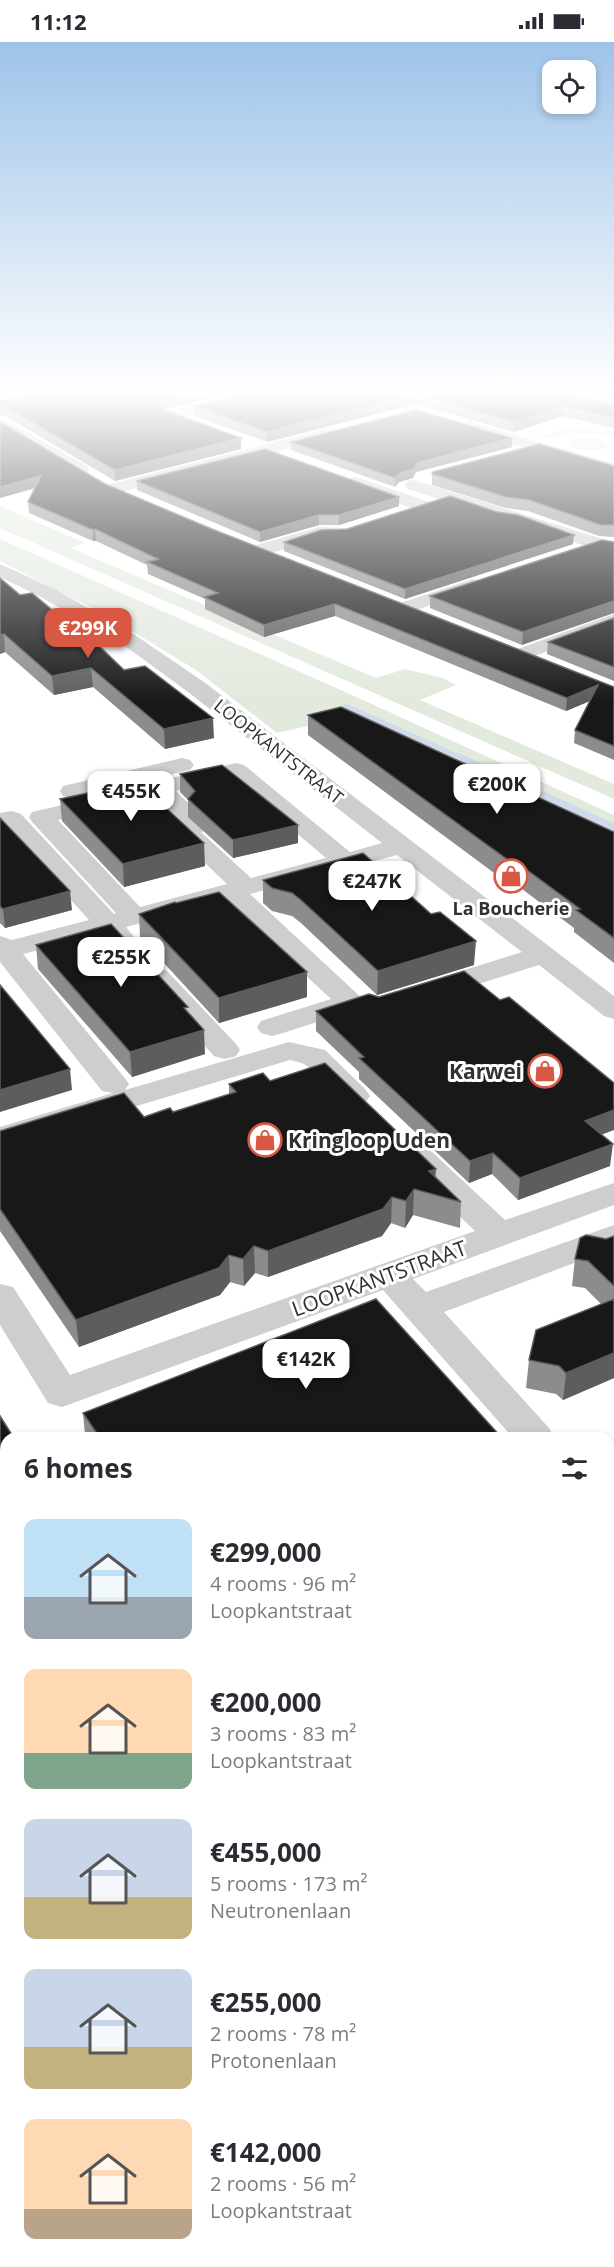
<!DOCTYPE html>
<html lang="en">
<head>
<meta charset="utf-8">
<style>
  :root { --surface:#fff; --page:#f2f2f3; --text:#2b2b33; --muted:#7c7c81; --accent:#d85843 }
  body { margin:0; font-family:"Open Sans",sans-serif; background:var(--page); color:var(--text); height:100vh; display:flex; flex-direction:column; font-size:22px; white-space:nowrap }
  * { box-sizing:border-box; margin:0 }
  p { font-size:20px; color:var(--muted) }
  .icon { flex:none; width:33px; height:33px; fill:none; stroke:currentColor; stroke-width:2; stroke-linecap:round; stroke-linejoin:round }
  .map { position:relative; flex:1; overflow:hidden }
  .sheet { position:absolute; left:0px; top:1390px; width:615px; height:836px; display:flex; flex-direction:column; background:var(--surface); border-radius:18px 18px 0 0; box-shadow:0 3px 9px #0003 }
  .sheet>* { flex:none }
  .controls { position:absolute; left:542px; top:18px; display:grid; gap:12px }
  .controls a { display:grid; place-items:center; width:54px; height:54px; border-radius:12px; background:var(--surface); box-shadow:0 3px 9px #0003; font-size:30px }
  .price { position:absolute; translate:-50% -51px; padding:0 14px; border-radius:12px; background:#fff; color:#222; font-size:20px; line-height:39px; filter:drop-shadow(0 2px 3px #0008) }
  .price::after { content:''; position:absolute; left:50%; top:36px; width:18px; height:14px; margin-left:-9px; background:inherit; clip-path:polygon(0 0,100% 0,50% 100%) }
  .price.active { background:var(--accent); color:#fff }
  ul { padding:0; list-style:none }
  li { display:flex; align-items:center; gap:18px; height:150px; padding:0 24px }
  li span { display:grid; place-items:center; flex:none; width:168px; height:120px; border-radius:12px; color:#555 }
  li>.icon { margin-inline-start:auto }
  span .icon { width:72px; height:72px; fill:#fffc; stroke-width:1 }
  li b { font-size:26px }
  h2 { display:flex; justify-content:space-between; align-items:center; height:72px; padding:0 24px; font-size:26px }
  .status { display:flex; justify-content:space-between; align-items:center; height:42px; padding:0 30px; background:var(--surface); direction:ltr }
  .status svg { height:16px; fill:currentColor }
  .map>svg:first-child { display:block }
</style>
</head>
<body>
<div class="status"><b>11:12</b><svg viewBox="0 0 49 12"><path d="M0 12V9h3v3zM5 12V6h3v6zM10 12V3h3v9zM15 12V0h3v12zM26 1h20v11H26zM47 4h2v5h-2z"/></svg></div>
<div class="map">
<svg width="614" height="2225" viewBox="0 0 614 2225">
  <rect width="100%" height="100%" fill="#fff"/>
  <path fill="#e2eade" d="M571,384c10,0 17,4 27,5 5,1 10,-1 16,0v4l-51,-2 -3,4 -10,1 -9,-3z
    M590,396l11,2 8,5c-10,8 -29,6 -41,0l5,-5z
    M0,464l85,37 -15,5 306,130 29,-9 38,9 13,7 -36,15 194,84v15l-614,-271z
    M0,497l361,160 253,116v34l-288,-127 -49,11 -81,-63 -90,-55 -106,-54z
    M6,1923v80l-6,3v-80z"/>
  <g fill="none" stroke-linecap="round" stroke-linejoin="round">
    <path stroke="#cfdaeb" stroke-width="5" d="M346,664l118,53"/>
    <path stroke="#cfdaeb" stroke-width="7" d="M461,716l153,69"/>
    <path fill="#cecece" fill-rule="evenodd" d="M248,349h26l-2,3 -87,22 30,12 2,3 -2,3h-12l-38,-16 -3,-3 3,-3z
      M424,349h23l-2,3 -30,10 9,7 -3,3h-10l-12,-8 3,-7z
      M0,375l87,49 2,4 -2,4h-12l-75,-45z
      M468,379l146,43v10l-152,-45 -2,-3z
      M335,385l8,5 -2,3 -228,59 -6,-1 -3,-4 3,-4z
      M356,435l73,25 3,4 -3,4h-12l-67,-24 -3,-4 3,-4z
      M414,438l192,60 2,4 -2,4h-14l-184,-59 -3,-4 3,-4z
      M320,485l13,1 3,4 -3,4 -74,20 -7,-2 -2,-4 2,-4z
      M0,522l55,25 80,46 69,47 410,314v23l-10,-3 -65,-51 -99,31 -10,3 -10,-3 -5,-6 5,-6 102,-32 -125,-97 -147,39 116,108 -5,6 -78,25 -11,3 -11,-3 -4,-6 4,-6 70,-22 -105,-98 -100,26 8,10 -4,6c-14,3 -19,1 -28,-9l-79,20 101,123 5,7 -4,6 164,-48 36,8 40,39 5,7 -5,7c-32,8 -38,-24 -61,-39 -4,-2 -10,-3 -14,-4l-290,87v-20l113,-34 -11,-2 -102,-129v-26l12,4 77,-20 -83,-92 -6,1v-16l12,-2 9,3 93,100 2,-1 -84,-91 -3,-5 3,-5 73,-17 9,2 3,5 -3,5 -56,13 82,87 87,-23 -64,-61 -4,-5 4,-5 6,-2 -23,-23 3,-5 87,-20 8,2 106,87 32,-9 -194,-151 -67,-49 -80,-46 -41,-20zM231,736l95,80 -75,20 -50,-46 6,-2 4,-5 -35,-34z
      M473,537l7,2 3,4 -3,4 -76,25 -7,-2 -3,-4 3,-4z
      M614,572v13l-85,31 -7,2 -7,-2 -4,-4 4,-4z
      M182,716l8,2 4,5 -4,5 -118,28 -9,-2 -3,-5 3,-5z
      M157,926l10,3 69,73 4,6 -4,6 -11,3 -11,-3 -67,-73 -4,-6 4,-6z
      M404,1092l12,3 89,83 109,-37v22l-201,74 13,13 188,-67v23l-170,64 105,116 6,10h-42l-130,-148 -321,117 -14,-4 -48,-78v-41l13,3 57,88 405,-144 -83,-80 -4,-7 4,-7z
      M614,1407v30l-5,2v-30z
      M609,1464l5,2v35l-5,-2z
      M6,1671v40l-6,2v-40z
      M6,1762v45l-6,2v-45z
      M614,1838v49l-5,2v-49z"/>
    <path fill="#a9a9a9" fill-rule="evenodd" d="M614,1589v38l-5,1v-38z
      M614,1686v40l-5,2v-40z
      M6,1883v50l-6,3v-50z
      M6,1993v55l-6,2v-55z"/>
  </g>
  <path fill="#8c8c8c" d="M254,349h301l59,14v23l-51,-12 -49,16 -99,-28 -148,38 -73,-26 -1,-10z
    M571,349h43v11z
    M0,358l164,10 77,39 -126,32 -108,-64 -7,-2z
    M0,380l105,62 107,45 402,158v73l-40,-17 1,-13 15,-29 -24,10 -231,-95 -71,21 -59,-28v-10l-57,-25 -1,-9 -51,-24h-3l-64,-28 -1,-11 6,-14 -34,10z
    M512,396v9l-96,25 -3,6 -14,4 -4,5 -104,-37v-8z
    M614,424v71l-15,-1 -71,-25 -22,-3 -74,-23v-11z
    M137,439l262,16v9l-60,19h-20l-59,17 -123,-52z
    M284,500l289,2 -168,55 -121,-48z
    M614,500l-92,103 -92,-37v-12z
    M0,536l20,17 104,75 90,68 -49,11 -72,-62 -39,8 -49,-43 -5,2z
    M614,576v63l-67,-27 1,-12z
    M308,673l306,117v131l-40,-31v-4l-56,-42 -5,1 -205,-152z
    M180,732l118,69 -65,15 -45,-41v-17l-8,-8z
    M60,757l145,67 -81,21 -62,-66z
    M0,776l72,92 -67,18 -5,-5z
    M263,838l211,85 -97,30 -76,-72 -9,-7 -20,-5 -9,-8z
    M176,861l131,94 -88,26 -79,-86 -1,-23z
    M36,903l152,68 17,41 -73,23 -94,-108z
    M316,969l285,124 9,31 -92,34 -26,-26 -23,9 -110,-104v-7l-43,-41z
    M270,1039l165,96 26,25 -1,26 -47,-13 -8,13 -14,-5 -9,13 -114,41 -13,-4 -11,13 -14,-4 -10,13 -141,52 -79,-116v-100l144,-14 29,-5 56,-18v-10z
    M614,1194v142l-51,22 -7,-6 -30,-6 3,-28 72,-56 -16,-16 -13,-2 3,-27 31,-20z
    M83,1371l419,25h-415l-2,-3z"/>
  <path fill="#5d5d5d" d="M0,349h27l-27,6z
    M199,349h39l-74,19 -4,5 -1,-10 5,-5z
    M416,352l-1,10 -148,38v-10z
    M564,364l-1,10 -49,16 1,-10z
    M241,396v11l-126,32v-11z
    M512,396v9l-96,25 -3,6 -14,4 -4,5v-9l5,-5 17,-10z
    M41,434l1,10 -42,12v-11z
    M399,455v9l-60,19v-10z
    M319,473v10l-59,17v-10z
    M95,487l1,12h-3v-11z
    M574,493l-1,9 -168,55v-10z
    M614,559v12l-92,32 1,-13z
    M335,562v12l-71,21v-12z
    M4,592l1,18 -5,2v-19z
    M91,626l2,19 -39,8 -2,-19z
    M598,643l-1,13 -31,13 1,-13z
    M213,676l1,20 -49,11 -1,-20z
    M298,783v18l-65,15v-18z
    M204,801l1,23 -81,21 -1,-23z
    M519,822l-1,22 -5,1 2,-22z
    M70,849l2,19 -67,18 -2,-19z
    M476,899l-2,24 -97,30 1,-24z
    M307,930v25l-88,26v-25z
    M204,988l1,24 -73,23 -2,-25z
    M70,1027l2,21 -72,22v-22z
    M614,1068v20l-32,12 3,-21z
    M613,1102l-3,22 -92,34 2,-22z
    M493,1111l-1,21 -23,9 1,-22z
    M436,1127l-2,25 -5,-23z
    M414,1147l-1,26 -8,13 1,-27z
    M392,1155l-1,26 -9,13 -114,41v-26z
    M254,1204l1,27 -11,13 -1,-27z
    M229,1213l1,27 -10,13 -141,52 -3,-27z
    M614,1311v25l-51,22 3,-27z
    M6,1639v25l-6,3v-25z
    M614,2128v23l-5,3v-23z
    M469,2220h37l-8,5h-37z"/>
  <path fill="#181818" stroke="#5d5d5d" stroke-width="1.5" d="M45,349h154l-35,9 -5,5 5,5 77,28 -126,32 -109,-63 -6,-2v-5z
    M254,349h301l59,14v13l-50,-12 -49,16 -99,-28 -149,38 -74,-26z
    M416,368l96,28 -95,25 -3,6 -14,4 -5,5 -104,-36z
    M0,380l105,62 107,45 402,158v59l-39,-16 23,-45 -31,13 -232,-94 -71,21 -60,-28 14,-4 -71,-31 11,-3 -63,-30 -2,1 -65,-28 13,-26 -41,11z
    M539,402l75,22v59h-13l-72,-25 -23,-3 -74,-23 1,-2z
    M265,407l134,48 -60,18h-20l-59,17 -123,-51z
    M450,454l47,16 21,3 56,20 -169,54 -121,-47 37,-12 26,-1z
    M602,498l12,2v59l-91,31 -93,-36z
    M0,536l20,17 12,-2 56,47 8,3 28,27 21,-4 68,52 -49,11 -73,-61 -39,8 -48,-42 -4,1z
    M614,576v49l-66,-25z
    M341,665l273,125v106l-38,-28 4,-1 -61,-45 -4,1 -207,-150z
    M222,723l76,60 -65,15 -45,-41 7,-8 -15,-17z
    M138,740l66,61 -81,21 -63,-65z
    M0,776l70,73 -67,18 -3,-3z
    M363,811l68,61 9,-2 36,29 -98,30 -77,-71 -9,-7 -20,-5 -9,-8z
    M219,850l88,80 -88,26 -80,-84 36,-12 1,1z
    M111,882l77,83 -4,1 20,22 -74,22 -94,-107z
    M464,929l36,29 9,-3 105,86v27l-29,11 28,23 -93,34 -27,-25 -23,8 -111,-103 5,-1 -48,-46 53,-17 10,3z
    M0,943l70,84 -70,21z
    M325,1021l111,106 -7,2 32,31 -47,-13 -8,12 -14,-4 -9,12 -115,42 -14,-5 -11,13 -14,-4 -10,13 -143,52 -76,-111v-78l124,-38 20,24 26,-9 3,4 63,-20 -7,-8 34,-11 7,8z
    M586,1193l20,4 8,-3v50l-26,-25 -13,-2 5,-21z
    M376,1257l126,139h-402l-17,-25z
    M614,1257v54l-48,20 -7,-7 -30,-6 7,-30z
    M0,1374l14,22h-8v243l-6,3z
    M614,1909v219l-5,3v-219z
    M139,2220h330l-8,5h-320z"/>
  <linearGradient id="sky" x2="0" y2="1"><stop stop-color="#9ec3e9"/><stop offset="0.53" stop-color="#fff"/><stop offset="1" stop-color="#fff" stop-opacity="0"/></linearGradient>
  <rect width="614" height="661" fill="url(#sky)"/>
  <defs>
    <g id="shop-ring" transform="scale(1.725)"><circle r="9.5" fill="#fff" stroke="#d85843" stroke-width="1.5"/><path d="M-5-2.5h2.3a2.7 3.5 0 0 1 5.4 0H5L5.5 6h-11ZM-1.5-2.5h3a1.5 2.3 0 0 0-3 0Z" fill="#d85843"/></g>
  </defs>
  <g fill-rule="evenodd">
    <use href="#shop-ring" x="511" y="834"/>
    <use href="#shop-ring" x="545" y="1029"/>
    <use href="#shop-ring" x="265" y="1098"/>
  </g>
  <g text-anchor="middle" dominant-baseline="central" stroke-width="6" stroke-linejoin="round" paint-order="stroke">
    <g font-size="18" fill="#313131" stroke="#fff">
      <text transform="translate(279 709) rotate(38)">LOOPKANTSTRAAT</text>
    </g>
    <g font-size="18" font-weight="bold" fill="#313131" stroke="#fff">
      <text x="511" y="866">La Boucherie</text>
    </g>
    <g font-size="21" font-weight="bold" fill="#313131" stroke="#fff" text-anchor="end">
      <text x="522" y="1029">Karwei</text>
      <text x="288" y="1098" text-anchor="start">Kringloop Uden</text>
    </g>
    <g font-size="21" fill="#313131" stroke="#fff">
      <text transform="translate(379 1236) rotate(-20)">LOOPKANTSTRAAT</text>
    </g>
  </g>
</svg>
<div class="controls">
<a><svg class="icon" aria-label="locate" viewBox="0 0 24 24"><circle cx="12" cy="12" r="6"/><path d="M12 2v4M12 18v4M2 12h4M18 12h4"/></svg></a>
</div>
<b class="price active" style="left:88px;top:617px">€299K</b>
<b class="price" style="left:497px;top:773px">€200K</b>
<b class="price" style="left:131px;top:780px">€455K</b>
<b class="price" style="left:372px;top:870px">€247K</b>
<b class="price" style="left:121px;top:946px">€255K</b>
<b class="price" style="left:306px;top:1348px">€142K</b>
<section class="sheet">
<h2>6 homes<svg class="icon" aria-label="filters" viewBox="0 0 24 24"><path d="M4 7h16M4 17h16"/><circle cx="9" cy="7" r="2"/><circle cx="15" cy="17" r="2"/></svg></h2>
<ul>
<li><span style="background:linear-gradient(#bfe0f5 65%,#9aa5b1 0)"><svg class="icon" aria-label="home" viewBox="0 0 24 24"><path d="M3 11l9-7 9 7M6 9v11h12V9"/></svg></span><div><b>€299,000</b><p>4 rooms · 96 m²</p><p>Loopkantstraat</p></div></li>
<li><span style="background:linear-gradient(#ffd9b3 70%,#7fa58c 0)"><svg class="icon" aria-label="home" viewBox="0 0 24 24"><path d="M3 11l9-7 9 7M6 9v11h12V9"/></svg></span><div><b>€200,000</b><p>3 rooms · 83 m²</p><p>Loopkantstraat</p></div></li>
<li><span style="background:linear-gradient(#c9d6e8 65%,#c2b280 0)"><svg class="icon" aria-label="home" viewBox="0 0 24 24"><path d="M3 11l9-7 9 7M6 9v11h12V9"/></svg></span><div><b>€455,000</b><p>5 rooms · 173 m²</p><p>Neutronenlaan</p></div></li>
<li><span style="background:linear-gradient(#c9d6e8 65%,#c2b280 0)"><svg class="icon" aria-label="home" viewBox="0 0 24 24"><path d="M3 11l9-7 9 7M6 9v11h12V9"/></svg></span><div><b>€255,000</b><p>2 rooms · 78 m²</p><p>Protonenlaan</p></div></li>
<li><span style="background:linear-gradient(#ffd9b3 75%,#b9a48a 0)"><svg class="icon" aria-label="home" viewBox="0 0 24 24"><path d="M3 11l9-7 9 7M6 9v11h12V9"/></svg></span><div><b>€142,000</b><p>2 rooms · 56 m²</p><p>Loopkantstraat</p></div></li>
</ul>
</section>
</div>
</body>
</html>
